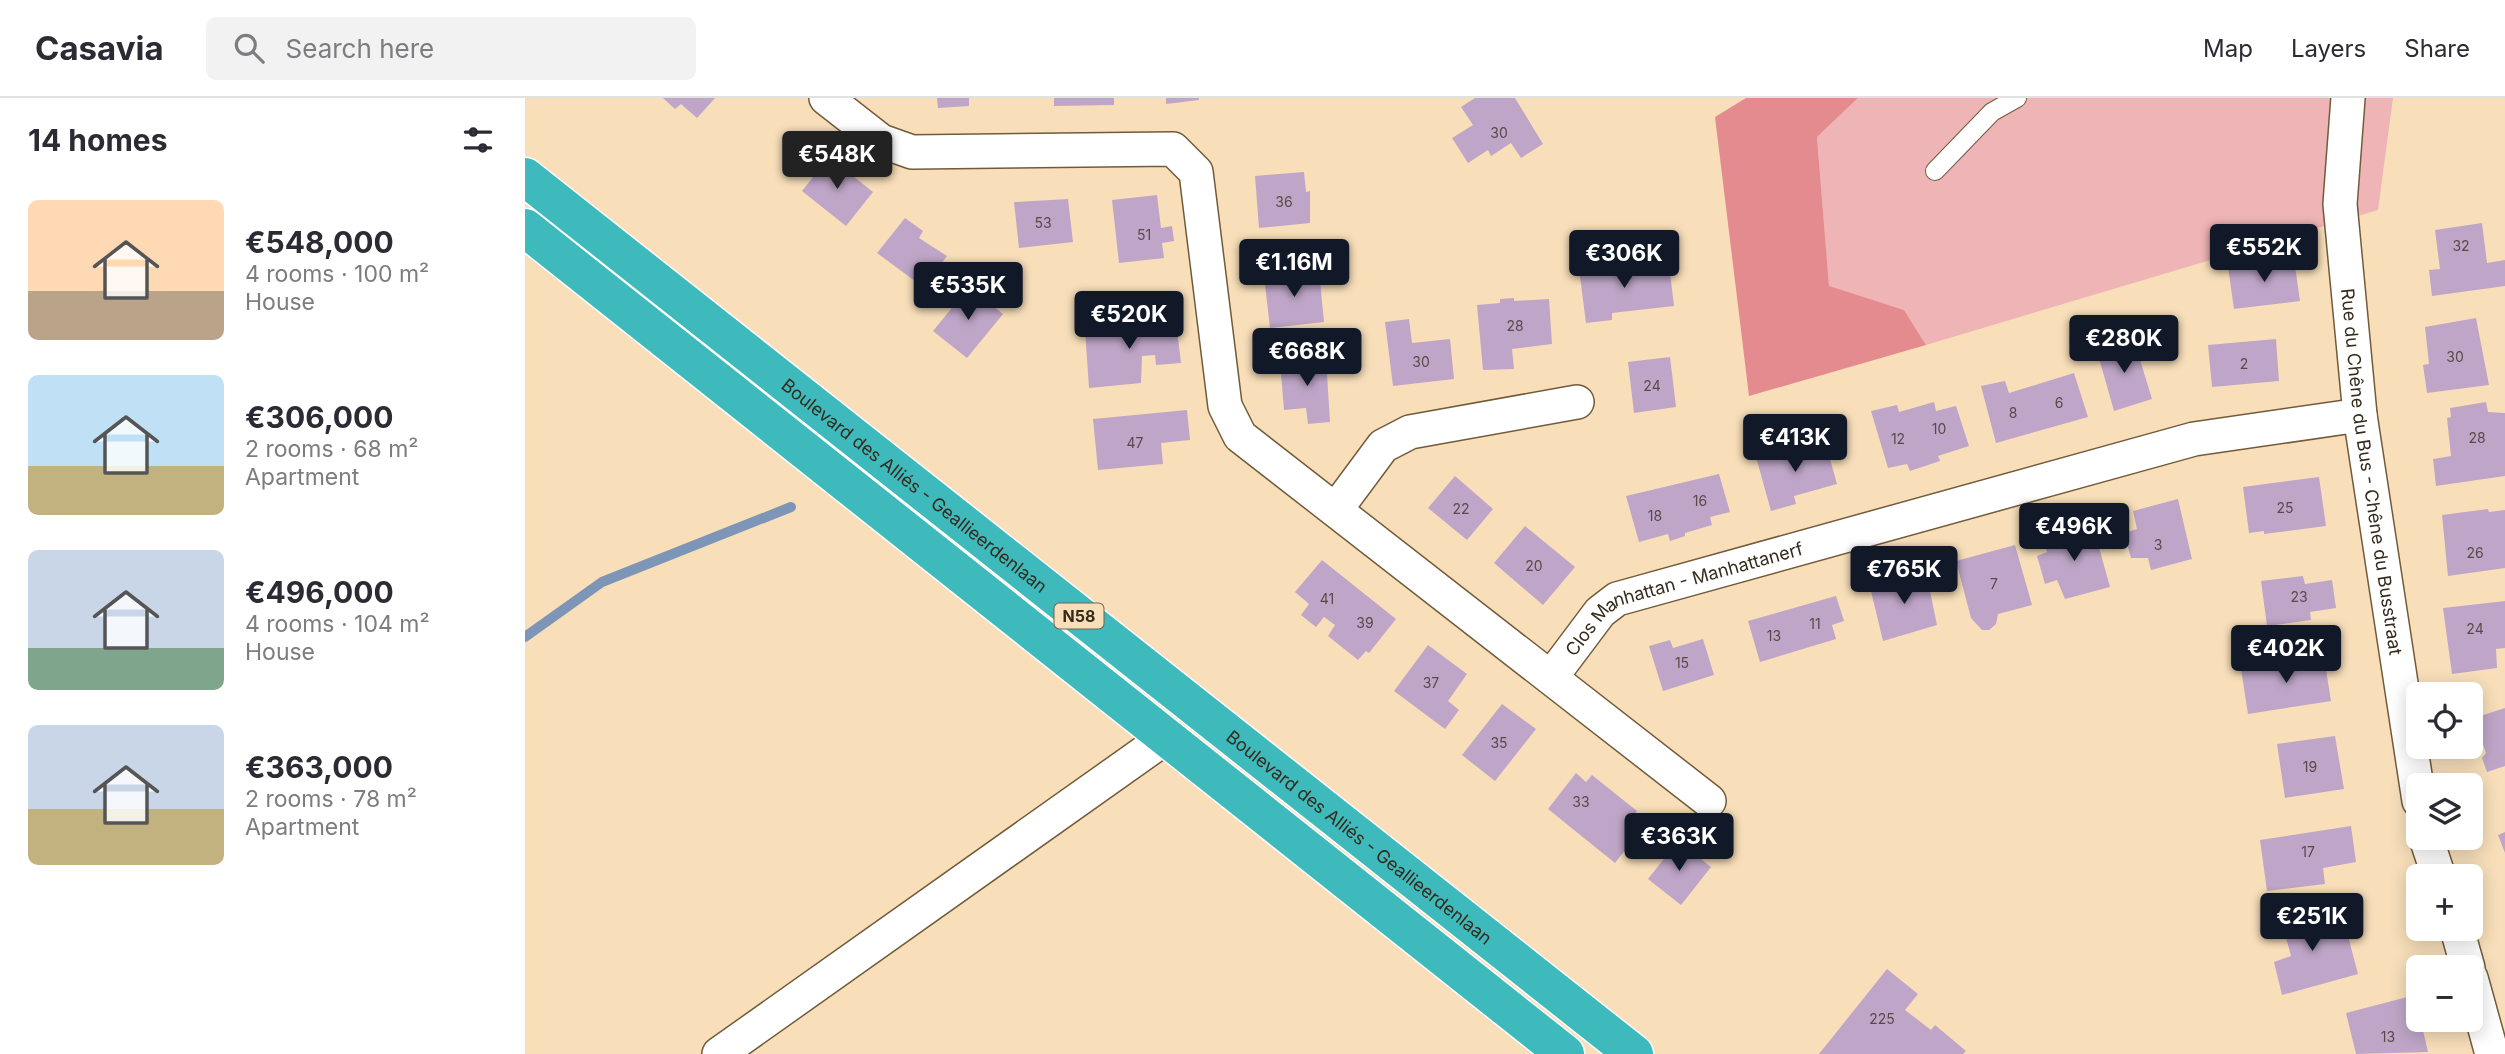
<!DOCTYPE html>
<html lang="en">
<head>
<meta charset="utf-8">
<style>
  :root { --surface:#fff; --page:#f2f2f3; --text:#2b2b33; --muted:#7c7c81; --line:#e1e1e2; --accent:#111827 }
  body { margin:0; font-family:Inter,sans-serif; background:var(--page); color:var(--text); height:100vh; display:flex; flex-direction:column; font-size:26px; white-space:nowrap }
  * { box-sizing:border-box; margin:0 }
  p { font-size:23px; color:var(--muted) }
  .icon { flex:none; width:38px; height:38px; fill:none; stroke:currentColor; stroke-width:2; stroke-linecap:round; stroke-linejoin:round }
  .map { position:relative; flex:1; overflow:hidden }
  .side { display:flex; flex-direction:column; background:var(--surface); width:525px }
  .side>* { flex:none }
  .fabs { position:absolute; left:1881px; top:584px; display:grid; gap:14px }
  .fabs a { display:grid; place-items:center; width:77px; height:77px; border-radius:10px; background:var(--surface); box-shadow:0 4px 18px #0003; font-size:35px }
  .price { position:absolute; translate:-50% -60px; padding:0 16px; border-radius:7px; background:var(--accent); color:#fff; font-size:23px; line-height:46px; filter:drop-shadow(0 2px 4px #0008) }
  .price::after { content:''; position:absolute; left:50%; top:42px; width:21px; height:16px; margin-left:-10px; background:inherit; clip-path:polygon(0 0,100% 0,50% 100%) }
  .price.on { background:#222; color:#fff }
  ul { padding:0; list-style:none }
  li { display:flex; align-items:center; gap:21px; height:175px; padding:0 28px }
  li span { display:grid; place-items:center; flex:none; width:196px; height:140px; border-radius:10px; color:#555 }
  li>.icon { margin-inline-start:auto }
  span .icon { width:84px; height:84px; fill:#fffc; stroke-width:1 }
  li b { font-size:30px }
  h2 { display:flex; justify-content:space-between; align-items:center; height:84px; padding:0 28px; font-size:30px }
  header { display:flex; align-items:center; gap:42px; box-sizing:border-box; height:98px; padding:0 35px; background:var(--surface); border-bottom:2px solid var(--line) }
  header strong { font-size:33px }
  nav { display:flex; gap:38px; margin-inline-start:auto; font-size:24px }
  .search { width:490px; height:63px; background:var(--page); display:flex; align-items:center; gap:18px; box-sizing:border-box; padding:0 24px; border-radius:10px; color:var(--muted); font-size:26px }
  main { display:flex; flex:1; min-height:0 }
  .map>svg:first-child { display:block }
</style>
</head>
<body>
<header>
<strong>Casavia</strong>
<div class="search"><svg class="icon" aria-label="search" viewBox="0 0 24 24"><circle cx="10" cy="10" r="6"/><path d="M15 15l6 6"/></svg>Search here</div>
<nav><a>Map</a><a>Layers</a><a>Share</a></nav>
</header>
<main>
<section class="side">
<h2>14 homes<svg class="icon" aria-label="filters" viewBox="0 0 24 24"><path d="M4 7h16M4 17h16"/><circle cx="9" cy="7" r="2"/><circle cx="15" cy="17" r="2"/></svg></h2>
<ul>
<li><span style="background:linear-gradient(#ffd9b3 65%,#b9a48a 0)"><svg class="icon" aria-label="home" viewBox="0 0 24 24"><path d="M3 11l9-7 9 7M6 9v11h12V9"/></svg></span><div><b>€548,000</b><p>4 rooms · 100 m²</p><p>House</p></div></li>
<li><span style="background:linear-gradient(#bfe0f5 65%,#c2b280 0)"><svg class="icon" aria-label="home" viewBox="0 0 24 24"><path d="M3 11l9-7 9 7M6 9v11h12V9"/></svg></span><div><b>€306,000</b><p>2 rooms · 68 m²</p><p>Apartment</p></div></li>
<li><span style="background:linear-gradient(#c9d6e8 70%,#7fa58c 0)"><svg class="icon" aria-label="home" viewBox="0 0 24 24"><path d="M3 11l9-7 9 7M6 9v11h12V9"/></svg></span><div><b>€496,000</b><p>4 rooms · 104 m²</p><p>House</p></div></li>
<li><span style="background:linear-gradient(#c9d6e8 60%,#c2b280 0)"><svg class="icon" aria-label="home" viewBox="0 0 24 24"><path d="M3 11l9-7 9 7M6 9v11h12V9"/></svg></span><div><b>€363,000</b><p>2 rooms · 78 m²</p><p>Apartment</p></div></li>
</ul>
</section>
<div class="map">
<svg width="1980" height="956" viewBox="0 0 1980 956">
  <rect width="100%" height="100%" fill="#f8dfba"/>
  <path fill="#efb4b5" d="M1333,0h535l-15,112 -452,135 -22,-35 -75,-23 -12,-150z"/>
  <path fill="#e48b8f" d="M1221,0h112l-41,39 12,149 75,24 22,35 -177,51 -34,-279z"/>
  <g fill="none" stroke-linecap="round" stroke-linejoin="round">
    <path stroke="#7d95b6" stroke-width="10" d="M0,539l77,-55 189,-75"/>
  </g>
  <path fill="#bfa6c8" d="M138,0h52l-18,20 -16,-14 -6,5z
    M412,0h32v8l-31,2z
    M529,0h60v7l-60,1z
    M641,0h33v2l-33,4z
    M950,0h40l28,46 -22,14 -10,-15 -20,13 -3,-6 -20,13 -16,-25 21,-13 -12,-18z
    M304,59l44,35 -27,34 -44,-35z
    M779,74l2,20 4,-1v32l-51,5 -4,-52z
    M632,97l4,33 11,-2 2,15 -12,2 2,15 -45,5 -7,-63z
    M543,101l5,43 -54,6 -5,-46z
    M380,120l18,13 -4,7 28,18 -24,31 -46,-34z
    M1957,125l5,40 18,-3v26l-73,10 -3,-26 11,-1 -5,-39z
    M1769,161l6,42 -66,8 -6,-42z
    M1109,164l1,5 34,-3 5,42 -62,7v7l-26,3 -7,-54z
    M794,172l5,52 -54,6 -6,-52z
    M444,189l34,27 -36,44 -34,-27z
    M989,200v3l35,-2 3,45 -40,5 2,20 -31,1 -6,-65 23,-2v-4z
    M634,218l2,6 15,-1 5,42 -25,2 -1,-10 -13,1 -1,27 -52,5 -4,-58 48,-5v-7z
    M1951,220l13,67 -62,8 -4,-28 6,-1 -4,-37z
    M884,221l3,24 38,-4 4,40 -61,7 -8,-64z
    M1751,241l3,42 -67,6 -4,-42z
    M1609,242l18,59 -38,12 -17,-60z
    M1145,259l6,50 -42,6 -6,-51z
    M801,260l4,64 -22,2 -2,-16 -22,2 -4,-48z
    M1549,275l14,44 -92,26 -15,-57 24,-5 4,12z
    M1409,304l2,9 20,-5 13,40 -31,10 2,5 -30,10 -3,-7 -19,4 -17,-57 26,-6 2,7z
    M1961,304l2,10 17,1v63l-69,10 -3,-27 18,-3 -4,-38 4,-1 -1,-9z
    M662,312l3,30 -29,3 2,21 -65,6 -5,-51z
    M1300,343l12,43 -43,12 2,8 -25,7 -15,-54 25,-7 1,4z
    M1194,376l11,38 -20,5 2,8 -27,8v3l-15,5 -2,-7 -29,8 -13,-46z
    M930,378l38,33 -26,31 -39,-32z
    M1794,379l7,49 -62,8v-3l-15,2 -6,-46z
    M1653,401l14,60 -41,11 -3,-12h-17l-7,-25 13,-4 -4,-18z
    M1963,411l1,3 16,-2v58l-57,8 -6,-61z
    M1000,428l50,41 -32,38 -49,-42z
    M1568,428l17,61 -45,12 -8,-19 -12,4 -8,-28 10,-4 -3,-13z
    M1490,447l17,60 -34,9 -2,10 -7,6h-7l-11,-12 -15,-57z
    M797,462l74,59 -27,34 -3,-2 -8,9 -30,-24 7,-11 -11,-8 -8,10 -15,-12 8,-11 -14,-12z
    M1401,474l11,53 -54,16 -13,-54z
    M1778,478l2,8 27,-4 4,28 -26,4 1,8 -44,6 -6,-45z
    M1311,498l8,25 -12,4 4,14 -76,23 -12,-41z
    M1980,503v47l-9,1 1,19 -45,6 -9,-66z
    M1178,541l11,36 -51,16 -14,-45 21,-6 3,8z
    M903,547l39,29 -19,27 11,9 -14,19 -51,-38z
    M1799,559l7,44 -83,13 -7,-45z
    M977,606l34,25 -41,52 -33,-26z
    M1980,610v58l-18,6 -5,-14 4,-5 -12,-35z
    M1810,638l9,53 -59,9 -8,-54z
    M1051,675l10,9 6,-7 45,36 -5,7 11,9 -28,36 -67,-54z
    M1826,728l5,36 -33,6 2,16 -58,7 -7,-51z
    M1980,734v21l-7,-18z
    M1153,743l33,26 -30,38 -33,-26z
    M1785,817l2,10 31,-8 15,57 -76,21 -8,-33 17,-6 -6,-22 -17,5 -4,-18 17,-2 2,3z
    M1362,871l31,25 -13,16 26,20 4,-5 31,26 -3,3h-144z
    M1890,897l13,57 -72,2 -10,-41z"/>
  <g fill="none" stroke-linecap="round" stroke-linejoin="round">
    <g stroke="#715b3b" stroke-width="20">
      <path id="service" d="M1410,73l57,-59 25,-14"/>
    </g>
    <g stroke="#715b3b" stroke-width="36">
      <g id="minor">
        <path d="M301,0l55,43 31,11 261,-3 23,23 29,234 15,30 469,365"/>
        <path id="s1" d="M1823,0l-8,106 20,211 59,386"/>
        <path d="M812,410l46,-62 27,-14 167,-30"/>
        <path id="s2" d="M1027,578l48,-64 17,-13 577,-160 166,-24"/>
        <path d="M1901,740l13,39"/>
        <path d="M1932,831l11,39"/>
        <path d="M1946,880l21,76"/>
        <path d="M194,956l446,-316"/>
      </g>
    </g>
    <g stroke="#fff" stroke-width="41">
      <g id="trunk">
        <path id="s3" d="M0,79l1109,877"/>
        <path d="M0,130l1040,826"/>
      </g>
    </g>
    <use href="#service" stroke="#fff" stroke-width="18"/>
    <use href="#minor" stroke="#fff" stroke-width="33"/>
    <use href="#trunk" stroke="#3ebabc" stroke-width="38"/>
  </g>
  <g text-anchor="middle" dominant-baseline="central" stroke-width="7" stroke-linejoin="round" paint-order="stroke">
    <g font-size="14" fill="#584a48">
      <text x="974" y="34">30</text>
      <text x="759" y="103">36</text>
      <text x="518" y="124">53</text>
      <text x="619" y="136">51</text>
      <text x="1936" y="147">32</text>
      <text x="990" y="227">28</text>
      <text x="1930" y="258">30</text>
      <text x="896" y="263">30</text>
      <text x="1719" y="265">2</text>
      <text x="1127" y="287">24</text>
      <text x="1534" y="304">6</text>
      <text x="1488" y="314">8</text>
      <text x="1414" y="330">10</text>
      <text x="1952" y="339">28</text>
      <text x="1373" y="340">12</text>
      <text x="610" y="344">47</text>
      <text x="1175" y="402">16</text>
      <text x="1760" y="409">25</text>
      <text x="936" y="410">22</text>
      <text x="1130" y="417">18</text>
      <text x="1633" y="446">3</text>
      <text x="1950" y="454">26</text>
      <text x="1009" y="467">20</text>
      <text x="1469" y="485">7</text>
      <text x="1774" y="498">23</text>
      <text x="802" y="500">41</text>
      <text x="840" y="524">39</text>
      <text x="1290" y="525">11</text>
      <text x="1950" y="530">24</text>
      <text x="1249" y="537">13</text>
      <text x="1157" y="564">15</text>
      <text x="906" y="584">37</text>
      <text x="974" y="644">35</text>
      <text x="1785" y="668">19</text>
      <text x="1056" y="703">33</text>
      <text x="1783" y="753">17</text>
      <text x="1357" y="920">225</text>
      <text x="1863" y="938">13</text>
    </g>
    <rect fill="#f8dfba" stroke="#70614c" stroke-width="2" x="529.5" y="505.5" width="49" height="25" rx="5"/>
    <g font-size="16" font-weight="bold" fill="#352b1d">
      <text x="554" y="518">N58</text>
    </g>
    <g font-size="18" fill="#352b1d" stroke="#f8dfba">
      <text stroke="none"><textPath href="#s1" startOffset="376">Rue du Chêne du Bus - Chêne du Busstraat</textPath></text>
      <text stroke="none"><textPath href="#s3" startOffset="497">Boulevard des Alliés - Geallieerdenlaan</textPath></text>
      <text stroke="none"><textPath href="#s2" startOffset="161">Clos Manhattan - Manhattanerf</textPath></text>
      <text stroke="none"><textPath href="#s3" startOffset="1064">Boulevard des Alliés - Geallieerdenlaan</textPath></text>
    </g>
  </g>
</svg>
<div class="fabs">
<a><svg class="icon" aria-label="locate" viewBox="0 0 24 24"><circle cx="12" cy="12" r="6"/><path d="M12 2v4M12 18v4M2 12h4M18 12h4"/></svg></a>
<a><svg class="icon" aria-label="layers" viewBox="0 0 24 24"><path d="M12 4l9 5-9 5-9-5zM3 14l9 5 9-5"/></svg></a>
<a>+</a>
<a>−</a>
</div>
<b class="price on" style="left:312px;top:93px">€548K</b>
<b class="price" style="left:1739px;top:186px">€552K</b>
<b class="price" style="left:1099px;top:192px">€306K</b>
<b class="price" style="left:769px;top:201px">€1.16M</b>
<b class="price" style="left:443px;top:224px">€535K</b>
<b class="price" style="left:604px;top:253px">€520K</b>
<b class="price" style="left:1599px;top:277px">€280K</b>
<b class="price" style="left:782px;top:290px">€668K</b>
<b class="price" style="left:1270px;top:376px">€413K</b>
<b class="price" style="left:1549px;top:465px">€496K</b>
<b class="price" style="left:1379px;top:508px">€765K</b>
<b class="price" style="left:1761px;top:587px">€402K</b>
<b class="price" style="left:1154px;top:775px">€363K</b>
<b class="price" style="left:1787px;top:855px">€251K</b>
</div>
</main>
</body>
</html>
